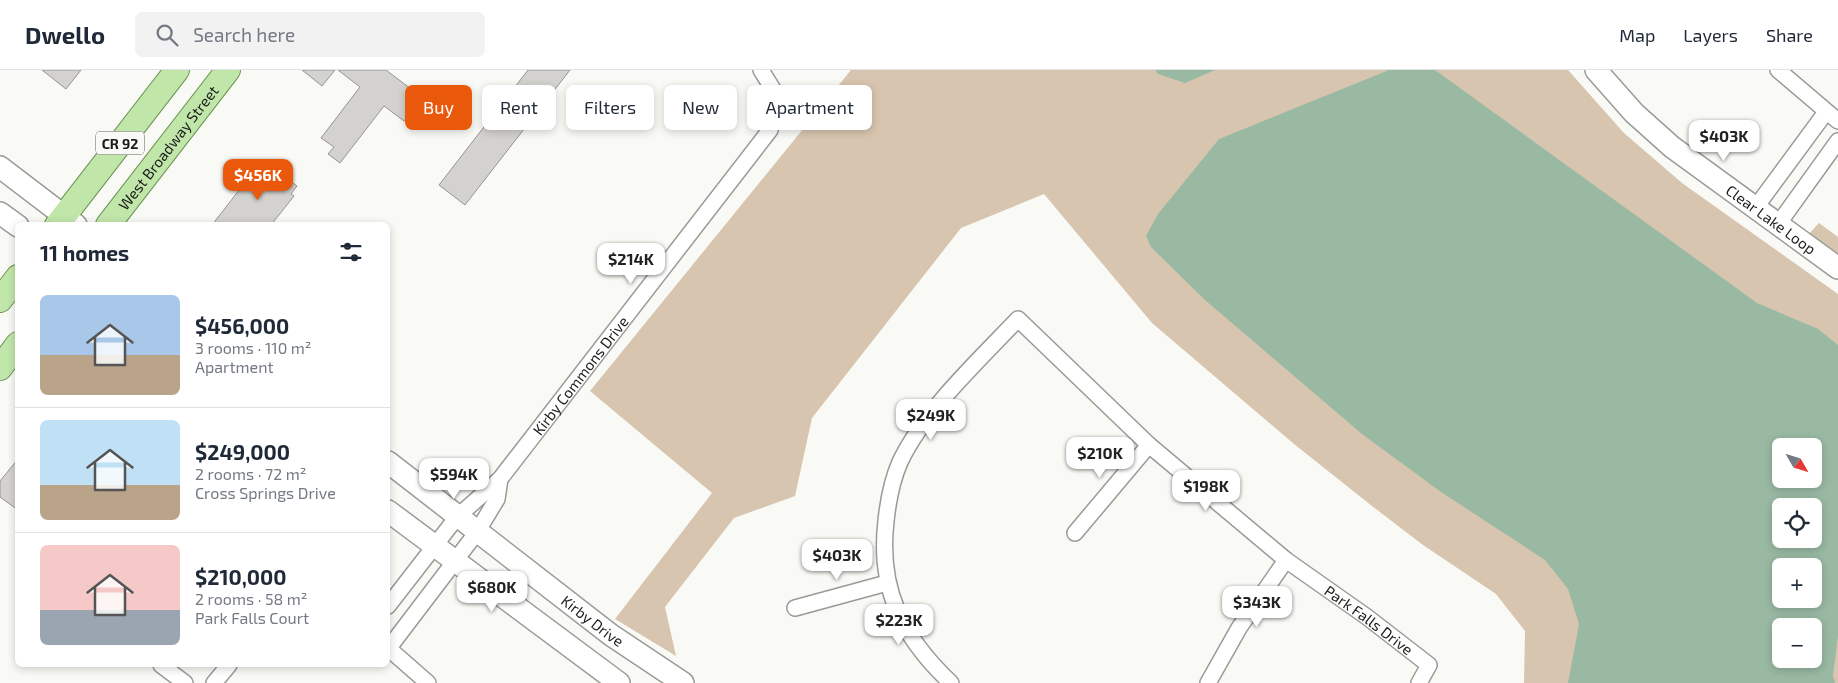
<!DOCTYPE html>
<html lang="en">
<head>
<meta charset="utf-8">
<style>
  :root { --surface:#fff; --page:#f2f2f3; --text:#1f2937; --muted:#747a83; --line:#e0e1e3; --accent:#ea580c }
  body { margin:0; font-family:"Exo 2",sans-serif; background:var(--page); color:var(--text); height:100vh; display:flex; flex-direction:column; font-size:19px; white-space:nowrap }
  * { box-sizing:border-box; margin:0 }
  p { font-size:16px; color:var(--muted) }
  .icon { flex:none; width:28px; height:28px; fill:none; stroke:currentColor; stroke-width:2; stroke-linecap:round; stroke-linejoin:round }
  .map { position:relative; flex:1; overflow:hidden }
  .details { position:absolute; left:15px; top:152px; width:375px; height:445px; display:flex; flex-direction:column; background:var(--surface); border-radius:8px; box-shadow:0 2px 8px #0003 }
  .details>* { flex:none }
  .guide { position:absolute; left:405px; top:15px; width:475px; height:45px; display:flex; gap:10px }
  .needle { width:32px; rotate:129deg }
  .controls { position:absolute; left:1772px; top:368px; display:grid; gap:10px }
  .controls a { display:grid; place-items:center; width:50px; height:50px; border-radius:8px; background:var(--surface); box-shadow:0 2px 8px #0003; font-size:25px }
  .price { position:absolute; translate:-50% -42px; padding:0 11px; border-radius:10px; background:#fff; color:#222; font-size:16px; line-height:32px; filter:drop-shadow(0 1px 2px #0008) }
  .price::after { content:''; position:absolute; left:50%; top:30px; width:15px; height:11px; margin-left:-8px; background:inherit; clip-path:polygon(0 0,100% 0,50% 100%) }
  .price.selected { background:var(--accent); color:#fff }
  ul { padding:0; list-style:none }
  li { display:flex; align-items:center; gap:15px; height:125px; padding:0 25px }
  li+li { border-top:1px solid var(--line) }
  li span { display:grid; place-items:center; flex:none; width:140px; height:100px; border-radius:8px; color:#555 }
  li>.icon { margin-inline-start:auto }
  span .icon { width:60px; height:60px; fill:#fffc; stroke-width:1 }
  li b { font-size:21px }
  h2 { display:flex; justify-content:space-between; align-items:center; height:60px; padding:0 25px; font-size:21px }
  .tag { padding:0 18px; border-radius:8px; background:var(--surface); box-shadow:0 2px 8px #0003; font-size:18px; line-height:45px }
  .tag.selected { background:var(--accent); color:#fff }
  header { display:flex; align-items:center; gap:30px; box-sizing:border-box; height:70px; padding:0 25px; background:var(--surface); border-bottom:1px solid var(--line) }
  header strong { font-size:24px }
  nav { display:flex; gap:28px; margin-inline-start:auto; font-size:18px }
  .search { width:350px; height:45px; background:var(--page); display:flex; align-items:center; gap:12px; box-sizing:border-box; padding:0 18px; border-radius:8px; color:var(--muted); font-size:19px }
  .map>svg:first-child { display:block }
</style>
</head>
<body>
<header>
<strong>Dwello</strong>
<div class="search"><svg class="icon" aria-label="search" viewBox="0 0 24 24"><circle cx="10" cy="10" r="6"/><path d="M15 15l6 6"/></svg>Search here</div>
<nav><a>Map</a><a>Layers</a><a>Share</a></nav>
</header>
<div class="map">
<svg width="1838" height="613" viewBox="0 0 1838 613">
  <rect width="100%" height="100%" fill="#f9f9f5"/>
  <path fill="#d8c5af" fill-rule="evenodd" d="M851,0h717l56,63 58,50 156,111v389h-314l1,-52 -29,-37 -73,-49 -51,-39 -78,-62 -142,-121 -108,-129 -83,34 -149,190 -17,78 -61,22 -69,89 11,49 -61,-37 97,-126 -122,-102zM1781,376h33v33h-33zM1781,436h33v33h-33zM1781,496h33v33h-33zM1781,556h33v33h-33z
    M1819,153l19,14v20l-30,-22z"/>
  <path fill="#99b9a3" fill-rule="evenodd" d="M1155,0h60l-30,13 -27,-9z
    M1389,0h46l322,233 61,26 20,16v290l-5,41 2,7h-267l11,-59 -11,-35 -23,-29 -104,-68 -79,-58 -157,-134 -54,-53 -5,-11 12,-22 61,-75zM1781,376h33v33h-33zM1781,436h33v33h-33zM1781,496h33v33h-33zM1781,556h33v33h-33z"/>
  <path fill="#d3d2ce" stroke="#979591" d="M42,0h39l-15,19z
    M302,0h33l-13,16z
    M338,0h48l33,25 -8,10 4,3 -11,13 -20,-15 -44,57 -12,-9 6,-7 -13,-9 39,-51z
    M528,0h42l-105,135 -26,-20z
    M257,97l21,16 6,-7 13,10 -6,8 3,2 -23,29h-59z
    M18,389v51l-18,-13v-16z"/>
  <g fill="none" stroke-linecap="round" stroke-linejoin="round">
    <g stroke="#9a9b97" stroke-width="18">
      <g id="street">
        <path d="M1778,0l60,51"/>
        <path d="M1756,137l70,-95"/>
        <path d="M1779,153l59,-82"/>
        <path d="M1075,463l74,-88"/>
        <path id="s1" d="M388,536l69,-89 43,-38 270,-349 9,-31 -18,-29"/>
        <path d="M795,538l92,-25"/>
        <path d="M388,578l40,35"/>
        <path d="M388,579l89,-117 20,-33 3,-20"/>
        <path d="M161,595l24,18"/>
        <path d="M214,613l15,-18"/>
        <path id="s2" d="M951,613c-49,-46 -73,-94 -65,-162 2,-19 6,-41 14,-59 24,-51 79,-102 118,-143l131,126 137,115 81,57 62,48 -10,18"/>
        <path d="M1208,613l31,-55 47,-68"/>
      </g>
    </g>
    <g stroke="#9a9b97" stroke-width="24">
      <g id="secondary">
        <path id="s3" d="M1596,0l38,43 38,34 166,121"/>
        <path d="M0,97l76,58"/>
        <path d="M0,143l18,13"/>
        <path id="s4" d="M388,392l223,173 72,48"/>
        <path d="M388,441l231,172"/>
      </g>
    </g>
    <g stroke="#6d9453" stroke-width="26">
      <g id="primary">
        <path d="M57,155l120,-155"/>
        <path id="s5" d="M108,155l120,-155"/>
        <path d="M0,230l18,-23"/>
        <path d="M0,298l18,-24"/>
      </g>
    </g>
    <use href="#street" stroke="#fff" stroke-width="15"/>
    <use href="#secondary" stroke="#fff" stroke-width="21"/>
    <use href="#primary" stroke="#c1e6aa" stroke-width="24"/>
  </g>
  <g text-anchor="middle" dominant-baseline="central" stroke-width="5" stroke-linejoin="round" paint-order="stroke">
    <rect fill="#f9f9f5" stroke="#5e5e5c" stroke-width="1" x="96" y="61.5" width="48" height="23" rx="4"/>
    <g font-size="14" font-weight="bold" fill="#1c1c1b">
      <text x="120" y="73">CR 92</text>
    </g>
    <g font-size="15" fill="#1c1c1b" stroke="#f9f9f5">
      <text stroke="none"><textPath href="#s5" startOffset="98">West Broadway Street</textPath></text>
      <text stroke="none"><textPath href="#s3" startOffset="231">Clear Lake Loop</textPath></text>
      <text stroke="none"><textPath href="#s1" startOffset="301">Kirby Commons Drive</textPath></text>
      <text stroke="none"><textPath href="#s4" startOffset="259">Kirby Drive</textPath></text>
      <text stroke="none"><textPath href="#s2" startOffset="892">Park Falls Drive</textPath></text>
    </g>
  </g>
</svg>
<div class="controls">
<a><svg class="needle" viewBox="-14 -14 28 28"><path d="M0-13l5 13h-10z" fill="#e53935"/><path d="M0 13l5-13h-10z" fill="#747a83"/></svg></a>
<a><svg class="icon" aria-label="locate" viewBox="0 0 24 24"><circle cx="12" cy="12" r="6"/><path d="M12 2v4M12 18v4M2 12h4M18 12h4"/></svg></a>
<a>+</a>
<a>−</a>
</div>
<b class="price" style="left:1724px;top:92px">$403K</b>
<b class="price selected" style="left:258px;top:131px">$456K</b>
<b class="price" style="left:631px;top:215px">$214K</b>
<b class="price" style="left:931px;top:371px">$249K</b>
<b class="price" style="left:1100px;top:409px">$210K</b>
<b class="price" style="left:454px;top:430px">$594K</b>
<b class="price" style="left:1206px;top:442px">$198K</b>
<b class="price" style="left:837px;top:511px">$403K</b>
<b class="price" style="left:492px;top:543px">$680K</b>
<b class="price" style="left:1257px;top:558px">$343K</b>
<b class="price" style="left:899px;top:576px">$223K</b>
<div class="guide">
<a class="tag selected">Buy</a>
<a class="tag">Rent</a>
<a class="tag">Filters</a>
<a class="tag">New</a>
<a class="tag">Apartment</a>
</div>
<section class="details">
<h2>11 homes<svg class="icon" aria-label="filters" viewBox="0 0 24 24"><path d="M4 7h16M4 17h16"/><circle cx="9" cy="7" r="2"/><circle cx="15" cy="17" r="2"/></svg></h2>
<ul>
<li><span style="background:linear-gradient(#a9c7e8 60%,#b9a48a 0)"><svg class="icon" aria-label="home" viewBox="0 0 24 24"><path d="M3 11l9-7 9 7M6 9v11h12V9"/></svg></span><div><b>$456,000</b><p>3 rooms · 110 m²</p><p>Apartment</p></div></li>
<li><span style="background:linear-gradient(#bfe0f5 65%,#b9a48a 0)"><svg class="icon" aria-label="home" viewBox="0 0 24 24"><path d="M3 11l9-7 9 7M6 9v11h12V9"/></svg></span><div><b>$249,000</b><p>2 rooms · 72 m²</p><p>Cross Springs Drive</p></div></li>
<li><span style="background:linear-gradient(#f6c9c9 65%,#9aa5b1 0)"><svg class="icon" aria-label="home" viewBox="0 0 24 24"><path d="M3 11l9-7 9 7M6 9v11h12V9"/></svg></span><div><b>$210,000</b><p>2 rooms · 58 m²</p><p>Park Falls Court</p></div></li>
</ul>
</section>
</div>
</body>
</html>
